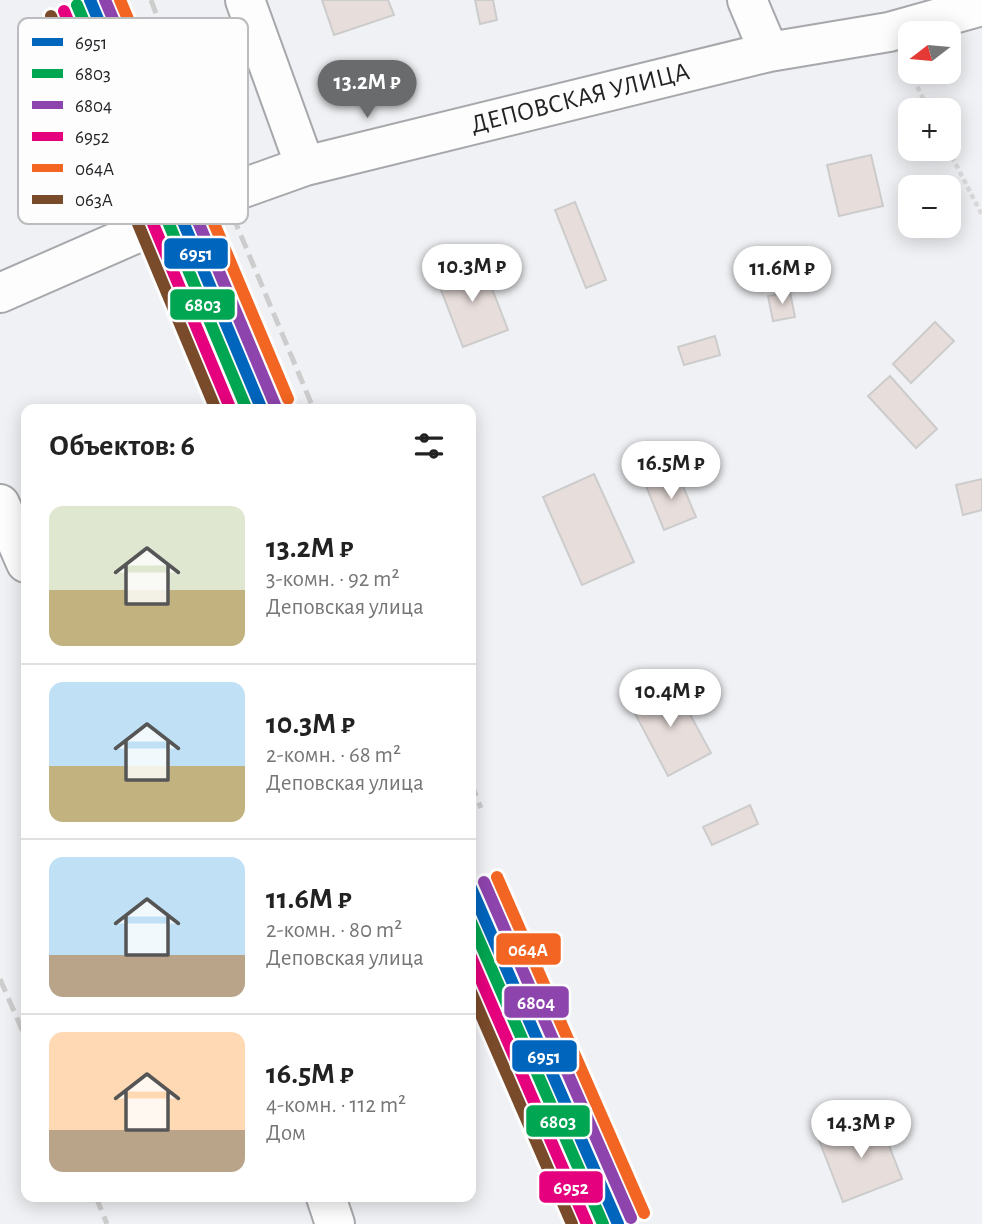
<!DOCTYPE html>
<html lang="ru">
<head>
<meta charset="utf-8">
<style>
  :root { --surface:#fff; --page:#f6f6f6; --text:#222; --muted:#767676; --line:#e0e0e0; --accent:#6a6b6d }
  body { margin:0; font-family:"Alegreya Sans",sans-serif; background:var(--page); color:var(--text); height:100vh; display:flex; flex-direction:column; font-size:26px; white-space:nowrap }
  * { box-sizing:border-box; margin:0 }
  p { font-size:23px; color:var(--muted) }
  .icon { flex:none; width:38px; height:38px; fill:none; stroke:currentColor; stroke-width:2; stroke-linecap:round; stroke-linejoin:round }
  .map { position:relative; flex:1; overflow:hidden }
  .side { position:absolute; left:21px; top:404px; width:455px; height:798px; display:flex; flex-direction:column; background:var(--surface); border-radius:14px; box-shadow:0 4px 18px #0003 }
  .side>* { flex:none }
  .needle { width:46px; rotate:254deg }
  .tools { position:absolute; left:898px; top:21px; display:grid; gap:14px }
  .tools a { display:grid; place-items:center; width:63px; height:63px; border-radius:14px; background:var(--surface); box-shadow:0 4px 18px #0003; font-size:35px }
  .price { position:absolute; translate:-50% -60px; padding:0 16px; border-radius:24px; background:#fff; color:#222; font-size:23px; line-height:46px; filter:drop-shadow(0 2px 4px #0008) }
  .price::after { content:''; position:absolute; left:50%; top:42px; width:21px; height:16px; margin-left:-10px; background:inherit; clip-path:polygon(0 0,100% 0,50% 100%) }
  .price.active { background:var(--accent); color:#fff }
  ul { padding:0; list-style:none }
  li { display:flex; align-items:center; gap:21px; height:175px; padding:0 28px }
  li+li { border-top:2px solid var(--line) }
  li span { display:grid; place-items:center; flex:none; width:196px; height:140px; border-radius:14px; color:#555 }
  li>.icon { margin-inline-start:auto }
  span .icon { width:84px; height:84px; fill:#fffc; stroke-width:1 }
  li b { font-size:30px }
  h2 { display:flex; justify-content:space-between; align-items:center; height:84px; padding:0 28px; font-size:30px }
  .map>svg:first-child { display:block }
</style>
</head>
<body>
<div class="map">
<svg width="982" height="1224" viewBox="0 0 982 1224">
  <rect width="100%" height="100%" fill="#f0f1f4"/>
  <path fill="#e7ddda" stroke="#cdcccd" stroke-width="2" d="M322,0h66l6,15 -60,20z
    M475,0h18l4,20 -17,4z
    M871,155l12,51 -44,10 -12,-51z
    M575,202l31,78 -20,8 -31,-78z
    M481,260l27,70 -45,17 -27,-70z
    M790,292l5,25 -22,4 -5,-25z
    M935,322l19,19 -43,42 -18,-19z
    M715,336l5,19 -36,10 -6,-18z
    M890,376l47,53 -21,19 -48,-52z
    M677,472l19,45 -32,13 -18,-44z
    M594,474l40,88 -52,23 -39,-88z
    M982,479v31l-19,5 -7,-30z
    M672,681l39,72 -43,23 -38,-72z
    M750,805l8,19 -46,21 -9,-18z
    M878,1117l24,62 -59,23 -24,-62z"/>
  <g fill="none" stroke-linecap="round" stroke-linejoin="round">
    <g stroke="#a7a8ab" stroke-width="42">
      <path id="minor" d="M245,0l60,166
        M747,0l22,52 120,-20 93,-26
        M0,293l224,-98 81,-29 464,-114
        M0,504l26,59
        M326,1197l9,27"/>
    </g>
    <path stroke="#dadadb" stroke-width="4.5" stroke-dasharray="5 3.5" stroke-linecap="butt" d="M906,64l23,46
      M948,149l34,66"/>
    <use href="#minor" stroke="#fdfdfd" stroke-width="38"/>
    <path stroke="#cdcdce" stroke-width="5" stroke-dasharray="14 7" stroke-linecap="butt" d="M151,0l73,195 90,215
      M471,783l10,25
      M0,979l26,60
      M96,1197l11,27"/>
    <g stroke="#fdfdfe" stroke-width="18">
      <path id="rail-1" d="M90,0l172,410
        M471,888l147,336"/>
    </g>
    <g stroke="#fdfdfe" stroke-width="18">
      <path id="rail-2" d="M77,5l170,405
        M471,922l132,302"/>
    </g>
    <g stroke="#fdfdfe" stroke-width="18">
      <path id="rail-3" d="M105,0l170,405
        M484,882l147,336"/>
    </g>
    <g stroke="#fdfdfe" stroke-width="18">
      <path id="rail-4" d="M64,11l167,399
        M471,957l116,267"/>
    </g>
    <g stroke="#fdfdfe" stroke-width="18">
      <path id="rail-5" d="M120,0l168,399
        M497,877l147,336"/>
    </g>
    <g stroke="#fdfdfe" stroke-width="18">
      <path id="rail-6" d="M51,16l165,394
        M471,992l101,232"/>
    </g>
    <use href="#rail-1" stroke="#0065bd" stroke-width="12"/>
    <use href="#rail-2" stroke="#00a651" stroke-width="12"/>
    <use href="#rail-3" stroke="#8e44ad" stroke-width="12"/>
    <use href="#rail-4" stroke="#e5007d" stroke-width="12"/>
    <use href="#rail-5" stroke="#f26522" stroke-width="12"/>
    <use href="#rail-6" stroke="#7a4b2a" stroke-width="12"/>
  </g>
  <g text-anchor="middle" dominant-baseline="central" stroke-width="7" stroke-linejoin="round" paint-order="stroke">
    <g font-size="26" fill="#222325" stroke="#fdfdfe">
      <text transform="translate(580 98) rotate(-14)">ДЕПОВСКАЯ УЛИЦА</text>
    </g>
  </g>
  <rect x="18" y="18" width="230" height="206" rx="10" fill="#fdfdfe" stroke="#bbbcbd" stroke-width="2"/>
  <rect x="32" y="38" width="31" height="8" fill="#0065bd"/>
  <rect x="32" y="69" width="31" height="9" fill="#00a651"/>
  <rect x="32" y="101" width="31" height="8" fill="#8e44ad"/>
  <rect x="32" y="132" width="31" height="9" fill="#e5007d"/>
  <rect x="32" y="164" width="31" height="8" fill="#f26522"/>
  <rect x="32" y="195" width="31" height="9" fill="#7a4b2a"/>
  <g font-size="19" fill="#222325">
    <text x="75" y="49">6951</text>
    <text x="75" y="80">6803</text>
    <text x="75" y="112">6804</text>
    <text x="75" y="143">6952</text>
    <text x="75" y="175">064А</text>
    <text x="75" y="206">063А</text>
  </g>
  <g stroke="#fdfdfe" stroke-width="2.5">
    <rect x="163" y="237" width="66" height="33" rx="7" fill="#0065bd"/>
    <rect x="169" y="288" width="67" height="33" rx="7" fill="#00a651"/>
    <rect x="495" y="932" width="67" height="34" rx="7" fill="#f26522"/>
    <rect x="503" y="985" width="67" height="34" rx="7" fill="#8e44ad"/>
    <rect x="511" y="1039" width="67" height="34" rx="7" fill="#0065bd"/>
    <rect x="525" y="1104" width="66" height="34" rx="7" fill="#00a651"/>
    <rect x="538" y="1170" width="66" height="34" rx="7" fill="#e5007d"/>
  </g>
  <g font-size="19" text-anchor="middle" font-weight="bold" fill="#fff">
    <text x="196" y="260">6951</text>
    <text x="203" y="311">6803</text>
    <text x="528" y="956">064А</text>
    <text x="536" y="1009">6804</text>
    <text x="544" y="1063">6951</text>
    <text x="558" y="1128">6803</text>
    <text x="571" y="1194">6952</text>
  </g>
</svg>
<div class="tools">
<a><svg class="needle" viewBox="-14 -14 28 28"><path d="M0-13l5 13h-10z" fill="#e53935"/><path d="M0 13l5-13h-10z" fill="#767676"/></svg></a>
<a>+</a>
<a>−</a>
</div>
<b class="price active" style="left:367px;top:120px">13.2M ₽</b>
<b class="price" style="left:472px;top:304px">10.3M ₽</b>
<b class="price" style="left:782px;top:306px">11.6M ₽</b>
<b class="price" style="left:671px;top:501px">16.5M ₽</b>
<b class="price" style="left:670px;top:729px">10.4M ₽</b>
<b class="price" style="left:861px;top:1160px">14.3M ₽</b>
<section class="side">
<h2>Объектов: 6<svg class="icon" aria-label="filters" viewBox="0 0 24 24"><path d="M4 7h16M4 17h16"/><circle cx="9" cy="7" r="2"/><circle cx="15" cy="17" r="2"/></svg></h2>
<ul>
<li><span style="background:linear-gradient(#dfe7d0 60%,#c2b280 0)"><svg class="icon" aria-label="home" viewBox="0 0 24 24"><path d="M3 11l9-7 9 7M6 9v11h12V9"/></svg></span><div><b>13.2M ₽</b><p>3-комн. · 92 m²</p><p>Деповская улица</p></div></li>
<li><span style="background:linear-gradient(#bfe0f5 60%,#c2b280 0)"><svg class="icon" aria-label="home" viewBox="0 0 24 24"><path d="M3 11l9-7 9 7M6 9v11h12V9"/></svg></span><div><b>10.3M ₽</b><p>2-комн. · 68 m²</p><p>Деповская улица</p></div></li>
<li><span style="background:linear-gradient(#bfe0f5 70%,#b9a48a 0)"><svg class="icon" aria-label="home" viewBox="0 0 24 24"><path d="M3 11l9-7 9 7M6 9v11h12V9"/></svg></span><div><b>11.6M ₽</b><p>2-комн. · 80 m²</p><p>Деповская улица</p></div></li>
<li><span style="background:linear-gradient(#ffd9b3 70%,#b9a48a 0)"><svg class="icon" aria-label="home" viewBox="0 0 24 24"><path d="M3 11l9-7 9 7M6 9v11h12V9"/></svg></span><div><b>16.5M ₽</b><p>4-комн. · 112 m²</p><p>Дом</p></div></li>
</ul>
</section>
</div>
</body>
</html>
